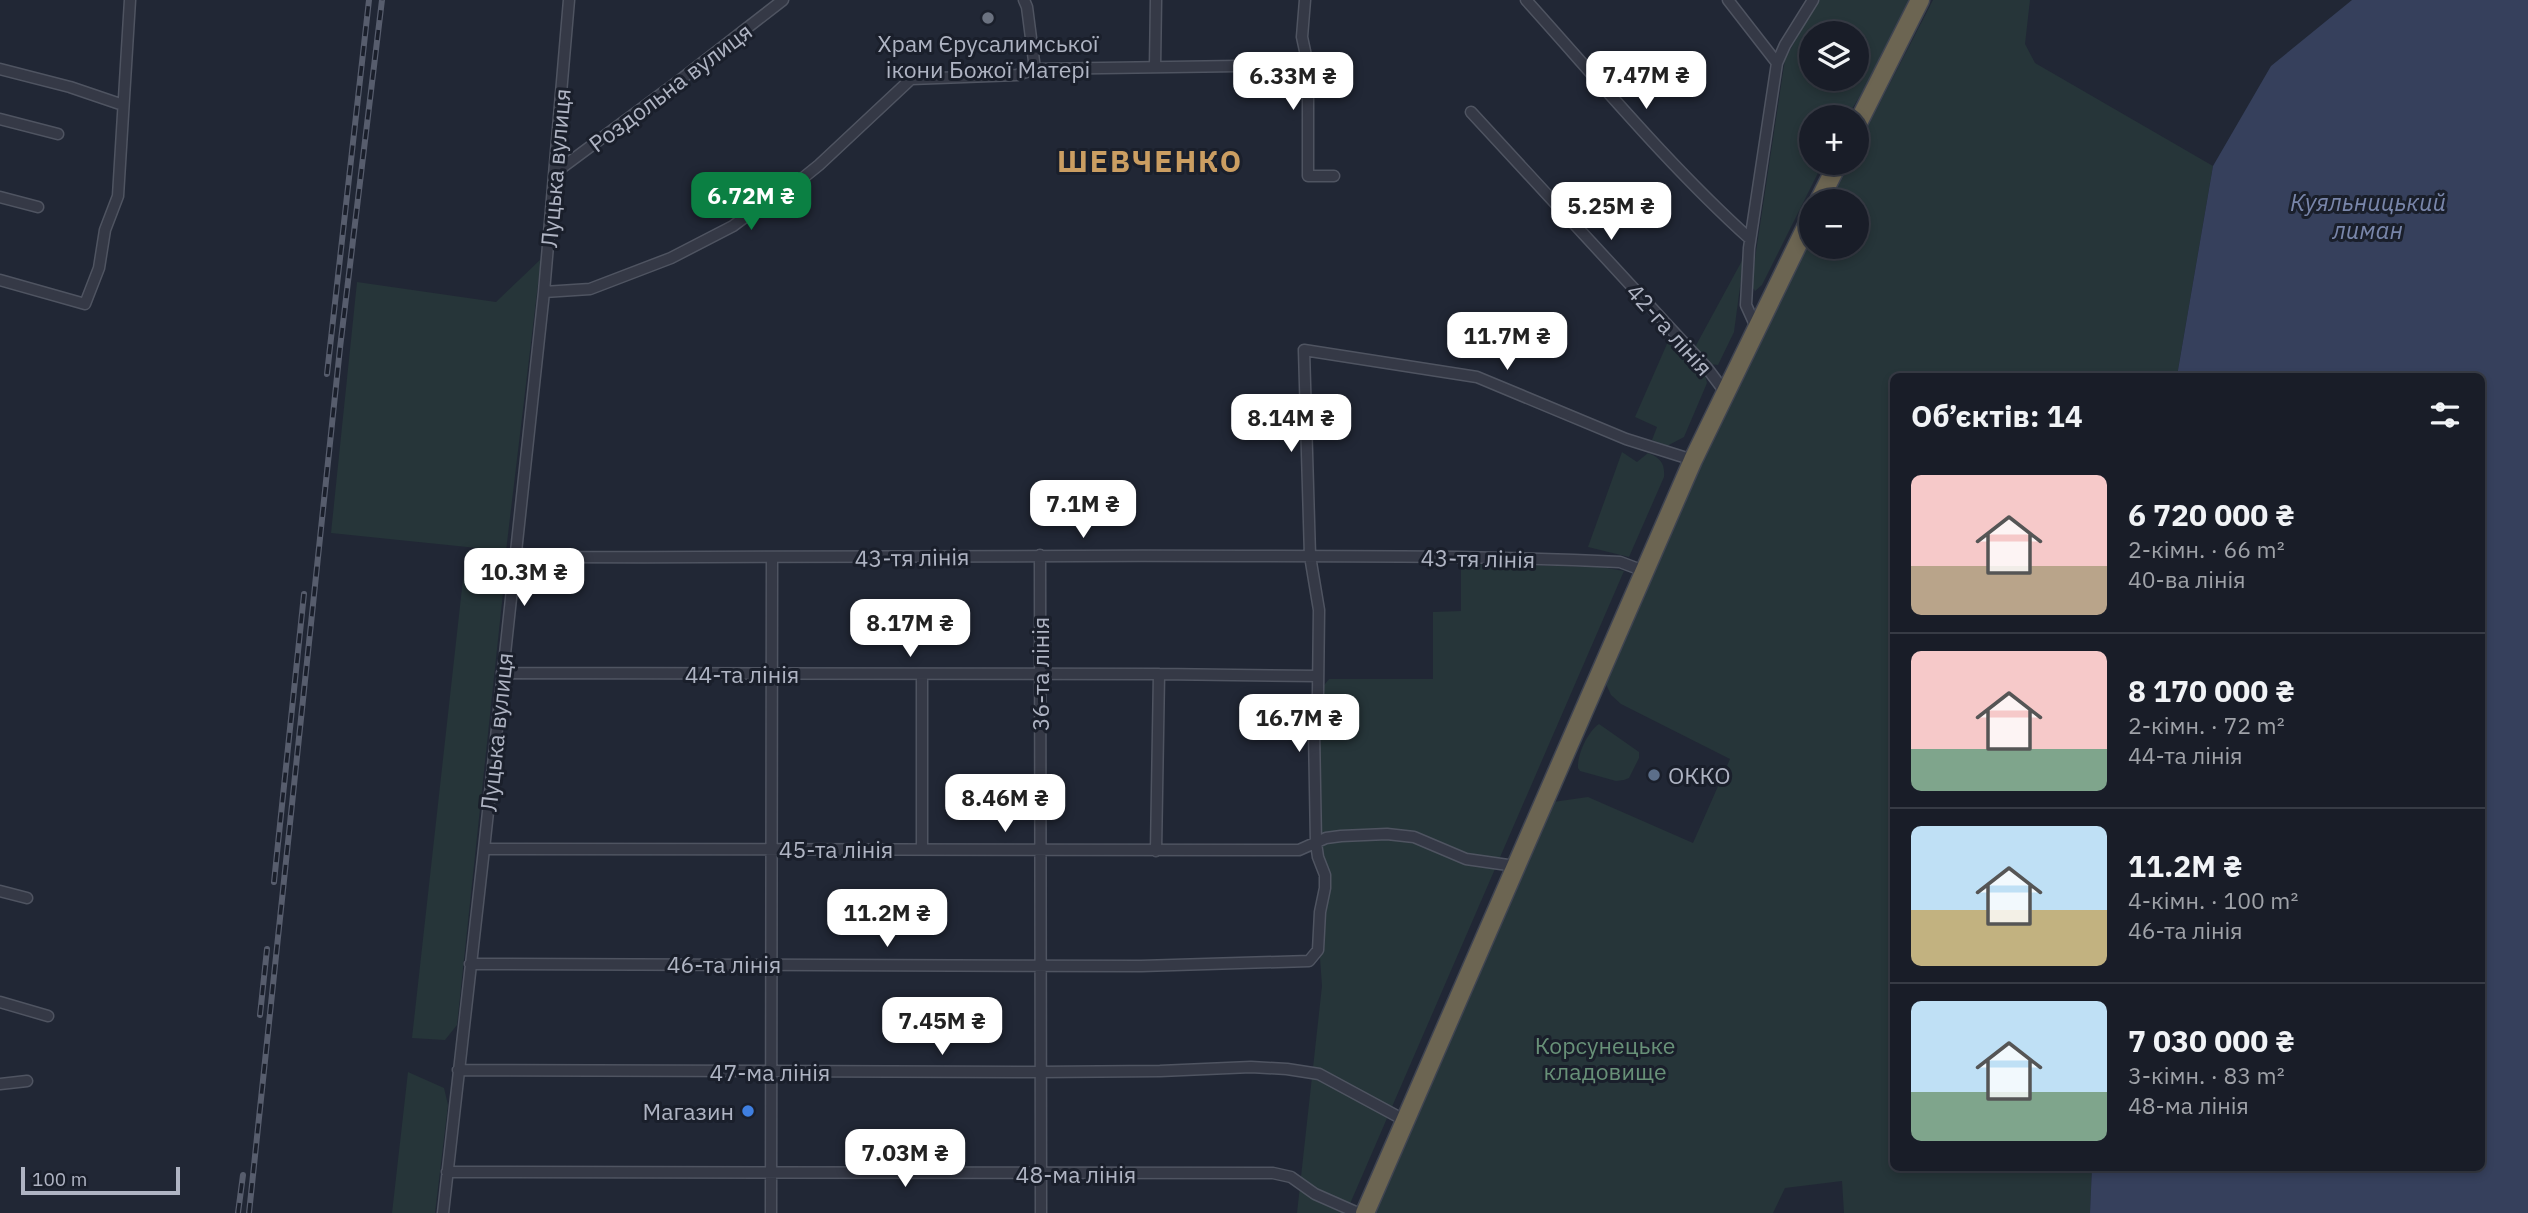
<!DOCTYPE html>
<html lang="uk">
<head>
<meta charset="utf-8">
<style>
  :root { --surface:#191d28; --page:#222630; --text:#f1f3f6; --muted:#9fa2a8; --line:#373b45; --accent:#0b8043 }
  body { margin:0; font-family:"IBM Plex Sans",sans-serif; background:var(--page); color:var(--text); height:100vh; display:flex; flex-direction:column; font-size:26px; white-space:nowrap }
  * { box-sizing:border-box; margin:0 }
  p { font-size:23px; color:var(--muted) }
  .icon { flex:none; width:38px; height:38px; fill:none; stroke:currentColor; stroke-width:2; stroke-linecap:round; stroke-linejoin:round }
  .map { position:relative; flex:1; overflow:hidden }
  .drawer { position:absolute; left:1890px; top:373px; width:595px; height:798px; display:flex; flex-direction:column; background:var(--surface); border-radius:10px; box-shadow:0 4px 10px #0003,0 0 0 2px var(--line) }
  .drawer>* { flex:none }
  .tools { position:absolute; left:1799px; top:21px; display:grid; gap:14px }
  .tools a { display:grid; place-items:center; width:70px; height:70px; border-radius:50%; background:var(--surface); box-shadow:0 4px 10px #0003,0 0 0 2px var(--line); font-size:35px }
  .scale { position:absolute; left:21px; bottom:18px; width:159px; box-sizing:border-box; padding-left:7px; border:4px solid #afb4c3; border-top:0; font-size:19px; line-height:24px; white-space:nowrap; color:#afb4c3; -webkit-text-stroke:5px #1a1f2b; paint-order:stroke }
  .price { position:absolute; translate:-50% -60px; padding:0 16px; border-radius:14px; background:#fff; color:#222; font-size:23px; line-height:46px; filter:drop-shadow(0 2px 4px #0008) }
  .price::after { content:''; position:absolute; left:50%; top:42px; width:21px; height:16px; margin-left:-10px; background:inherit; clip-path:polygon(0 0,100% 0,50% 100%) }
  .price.active { background:var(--accent); color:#fff }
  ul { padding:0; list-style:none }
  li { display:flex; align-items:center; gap:21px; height:175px; padding:0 21px }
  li+li { border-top:2px solid var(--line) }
  li span { display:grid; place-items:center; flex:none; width:196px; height:140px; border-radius:10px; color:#555 }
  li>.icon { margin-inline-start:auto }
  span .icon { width:84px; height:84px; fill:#fffc; stroke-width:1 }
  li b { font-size:30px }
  h2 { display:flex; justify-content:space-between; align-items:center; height:84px; padding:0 21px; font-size:30px }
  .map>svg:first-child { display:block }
</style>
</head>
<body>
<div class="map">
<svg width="2528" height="1213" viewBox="0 0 2528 1213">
  <rect width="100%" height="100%" fill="#212735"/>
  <path fill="#263539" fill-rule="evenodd" d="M1818,0h91l-44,88 -18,29h-36v46h12l-61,122 -7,6 -4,-6 34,-226zM1811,33h46v46h-46z
    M1933,0h97l-5,44 10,19 178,103 -36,210h-283v791h198l-2,46h-246l-2,-32 -57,7 -12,25h-401l181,-411 35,-5 105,46 37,-84 -109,-55 -10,-9 -6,-13 98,-223 108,-223v11h46v-46h-28l19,-38h9v-16z
    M1744,257l-10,75 -16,33 -9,-1 -15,-15z
    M541,259l-35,292 -175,-18 26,-251 139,20z
    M1670,337l34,33 3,13 -23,54 -17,9 -15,-6 5,-13 -22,-10z
    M1622,452l15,10 11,-9c13,5 17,11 16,24l-35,80 -41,-10z
    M466,552l41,3 -50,470 -12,15 -33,-2z
    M1461,564l140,3 23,4 -278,642h-49l25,-227 -3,-42 6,-56 -7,-31v-164l11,-14h104v-67l28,-1z
    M1599,724l40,28v6l-10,20 -5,2 -8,1 -36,-10 -2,-3c-1,-13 10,-37 21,-44z
    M408,1072l36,16 4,17 -13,108h-43z"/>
  <path fill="#36405c" d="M2352,0h176v1213h-438l2,-46h390v-791h-305l36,-210 58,-100z"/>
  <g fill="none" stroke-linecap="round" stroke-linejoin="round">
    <g stroke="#4f5461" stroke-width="13">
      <path id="street" d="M1024,0l3,7 8,62
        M1305,0l-3,37 6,28v111h26
        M1526,0c73,81 143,166 224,239
        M1728,0l49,63
        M1155,67l1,-67
        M0,69l70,18 53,18
        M1471,112l236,256 18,24
        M0,119l58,15
        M556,172l124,-92 103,-80
        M0,197l38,10
        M0,280l85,24 14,-36 6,-38 13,-34 12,-196
        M544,292l46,-3 81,-31 62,-32 44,-33 16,-7 26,-21 92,-86 106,-4 18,-6 273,-4
        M1756,327l-10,-22 3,-57 28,-185 8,-18 28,-45
        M514,553l27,4c235,1 470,-2 705,-1 125,0 250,0 374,6l24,9
        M1040,555l1,658
        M502,673l657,1 158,2
        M922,674v175
        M484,849l815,1 27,-12 15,-2 46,-2 27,3 52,22 49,7
        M1156,851l3,-177
        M0,891l27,7
        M470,964l671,2 168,-5 9,-11 2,-38 5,-24v-13l-7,-18 -2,-14 -2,-112 4,-38 1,-83 -9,-54 -6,-206 173,27 149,62 67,21
        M0,1002l48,14
        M458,1070l581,2 121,-1 91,-4 36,2 32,5 87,47
        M0,1084l27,-3
        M447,1172l826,1 18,4 24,17 43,19
        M443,1213l41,-364 60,-557 25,-292
        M771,1213l1,-655"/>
    </g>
    <g stroke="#3f4451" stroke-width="21">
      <path id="highway" d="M1857,125l63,-125
        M1819,201l19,-38
        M1365,1213l328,-753 118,-243"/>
    </g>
    <use href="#street" stroke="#353946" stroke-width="10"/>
    <use href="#highway" stroke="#6c6552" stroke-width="18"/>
    <g stroke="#575d6d" stroke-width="6">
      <path id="rail" d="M327,374l42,-374
        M274,882l30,-288
        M260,1015l7,-66
        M238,1213l5,-38
        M249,1213l91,-865 42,-348"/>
    </g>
    <use href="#rail" stroke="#1a1f2b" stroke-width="3.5" stroke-dasharray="10" stroke-linecap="butt"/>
  </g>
  <circle fill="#6b7280" stroke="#1a1f2b" stroke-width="2.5" cx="988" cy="18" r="7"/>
  <circle fill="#5c6f8a" stroke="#1a1f2b" stroke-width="2.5" cx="1654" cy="775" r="7"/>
  <circle fill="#3f7fe0" stroke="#1a1f2b" stroke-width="2.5" cx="748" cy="1111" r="7"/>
  <g text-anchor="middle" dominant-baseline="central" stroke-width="6" stroke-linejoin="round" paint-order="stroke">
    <g font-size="23" fill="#afb4c3" stroke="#1a1f2b">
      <text x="988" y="43">Храм Єрусалимської<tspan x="988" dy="26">ікони Божої Матері</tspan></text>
      <text x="1668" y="775" text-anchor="start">ОККО</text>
      <text x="734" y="1111" text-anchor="end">Магазин</text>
    </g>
    <g font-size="23" fill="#afb4c3" stroke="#1a1f2b">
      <text transform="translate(670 87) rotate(-37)">Роздольна вулиця</text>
      <text transform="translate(555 168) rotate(-85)">Луцька вулиця</text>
      <text transform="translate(1670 329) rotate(48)">42-га лінія</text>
      <text transform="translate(912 557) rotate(-1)">43-тя лінія</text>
      <text transform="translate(1478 558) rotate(1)">43-тя лінія</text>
      <text x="742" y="674">44-та лінія</text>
      <text transform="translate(1040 674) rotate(-90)">36-та лінія</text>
      <text transform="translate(496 732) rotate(-84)">Луцька вулиця</text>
      <text x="836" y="849">45-та лінія</text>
      <text x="724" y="964">46-та лінія</text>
      <text x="770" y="1072">47-ма лінія</text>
      <text x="1076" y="1174">48-ма лінія</text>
    </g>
    <g font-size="23" fill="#689178" stroke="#1a1f2b">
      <text x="1605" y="1045">Корсунецьке<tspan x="1605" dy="26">кладовище</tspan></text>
    </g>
    <g font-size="24" font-style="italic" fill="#7986aa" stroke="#1a1f2b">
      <text x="2368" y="202">Куяльницький<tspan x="2368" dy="28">лиман</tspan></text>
    </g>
    <g font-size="30" font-weight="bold" letter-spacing="2" fill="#cb9e62" stroke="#1a1f2b">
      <text x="1150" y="160">ШЕВЧЕНКО</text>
    </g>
  </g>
</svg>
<div class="tools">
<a><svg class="icon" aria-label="layers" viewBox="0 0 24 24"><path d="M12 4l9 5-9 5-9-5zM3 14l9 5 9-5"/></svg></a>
<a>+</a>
<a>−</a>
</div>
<div class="scale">100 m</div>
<b class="price" style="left:1646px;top:111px">7.47M ₴</b>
<b class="price" style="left:1293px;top:112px">6.33M ₴</b>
<b class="price active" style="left:751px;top:232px">6.72M ₴</b>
<b class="price" style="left:1611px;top:242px">5.25M ₴</b>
<b class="price" style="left:1507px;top:372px">11.7M ₴</b>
<b class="price" style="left:1291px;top:454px">8.14M ₴</b>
<b class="price" style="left:1083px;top:540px">7.1M ₴</b>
<b class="price" style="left:524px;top:608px">10.3M ₴</b>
<b class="price" style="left:910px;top:659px">8.17M ₴</b>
<b class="price" style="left:1299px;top:754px">16.7M ₴</b>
<b class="price" style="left:1005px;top:834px">8.46M ₴</b>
<b class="price" style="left:887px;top:949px">11.2M ₴</b>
<b class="price" style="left:942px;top:1057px">7.45M ₴</b>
<b class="price" style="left:905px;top:1189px">7.03M ₴</b>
<section class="drawer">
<h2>Об’єктів: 14<svg class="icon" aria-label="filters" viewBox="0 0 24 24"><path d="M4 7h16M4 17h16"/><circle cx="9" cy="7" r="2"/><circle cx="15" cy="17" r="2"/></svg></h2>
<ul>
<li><span style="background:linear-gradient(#f6c9c9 65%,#b9a48a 0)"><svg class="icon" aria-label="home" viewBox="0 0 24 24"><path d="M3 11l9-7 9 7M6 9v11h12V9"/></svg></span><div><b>6 720 000 ₴</b><p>2-кімн. · 66 m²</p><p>40-ва лінія</p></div></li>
<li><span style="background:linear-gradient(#f6c9c9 70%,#7fa58c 0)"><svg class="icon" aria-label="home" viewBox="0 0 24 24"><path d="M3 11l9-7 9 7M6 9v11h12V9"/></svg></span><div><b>8 170 000 ₴</b><p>2-кімн. · 72 m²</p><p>44-та лінія</p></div></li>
<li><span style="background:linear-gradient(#bfe0f5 60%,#c2b280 0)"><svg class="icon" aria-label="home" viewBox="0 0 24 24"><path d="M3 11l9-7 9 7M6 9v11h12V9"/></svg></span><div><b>11.2M ₴</b><p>4-кімн. · 100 m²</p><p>46-та лінія</p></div></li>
<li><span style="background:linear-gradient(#bfe0f5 65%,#7fa58c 0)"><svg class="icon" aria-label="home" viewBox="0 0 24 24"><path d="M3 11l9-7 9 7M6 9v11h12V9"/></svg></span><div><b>7 030 000 ₴</b><p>3-кімн. · 83 m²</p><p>48-ма лінія</p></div></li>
</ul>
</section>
</div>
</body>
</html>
